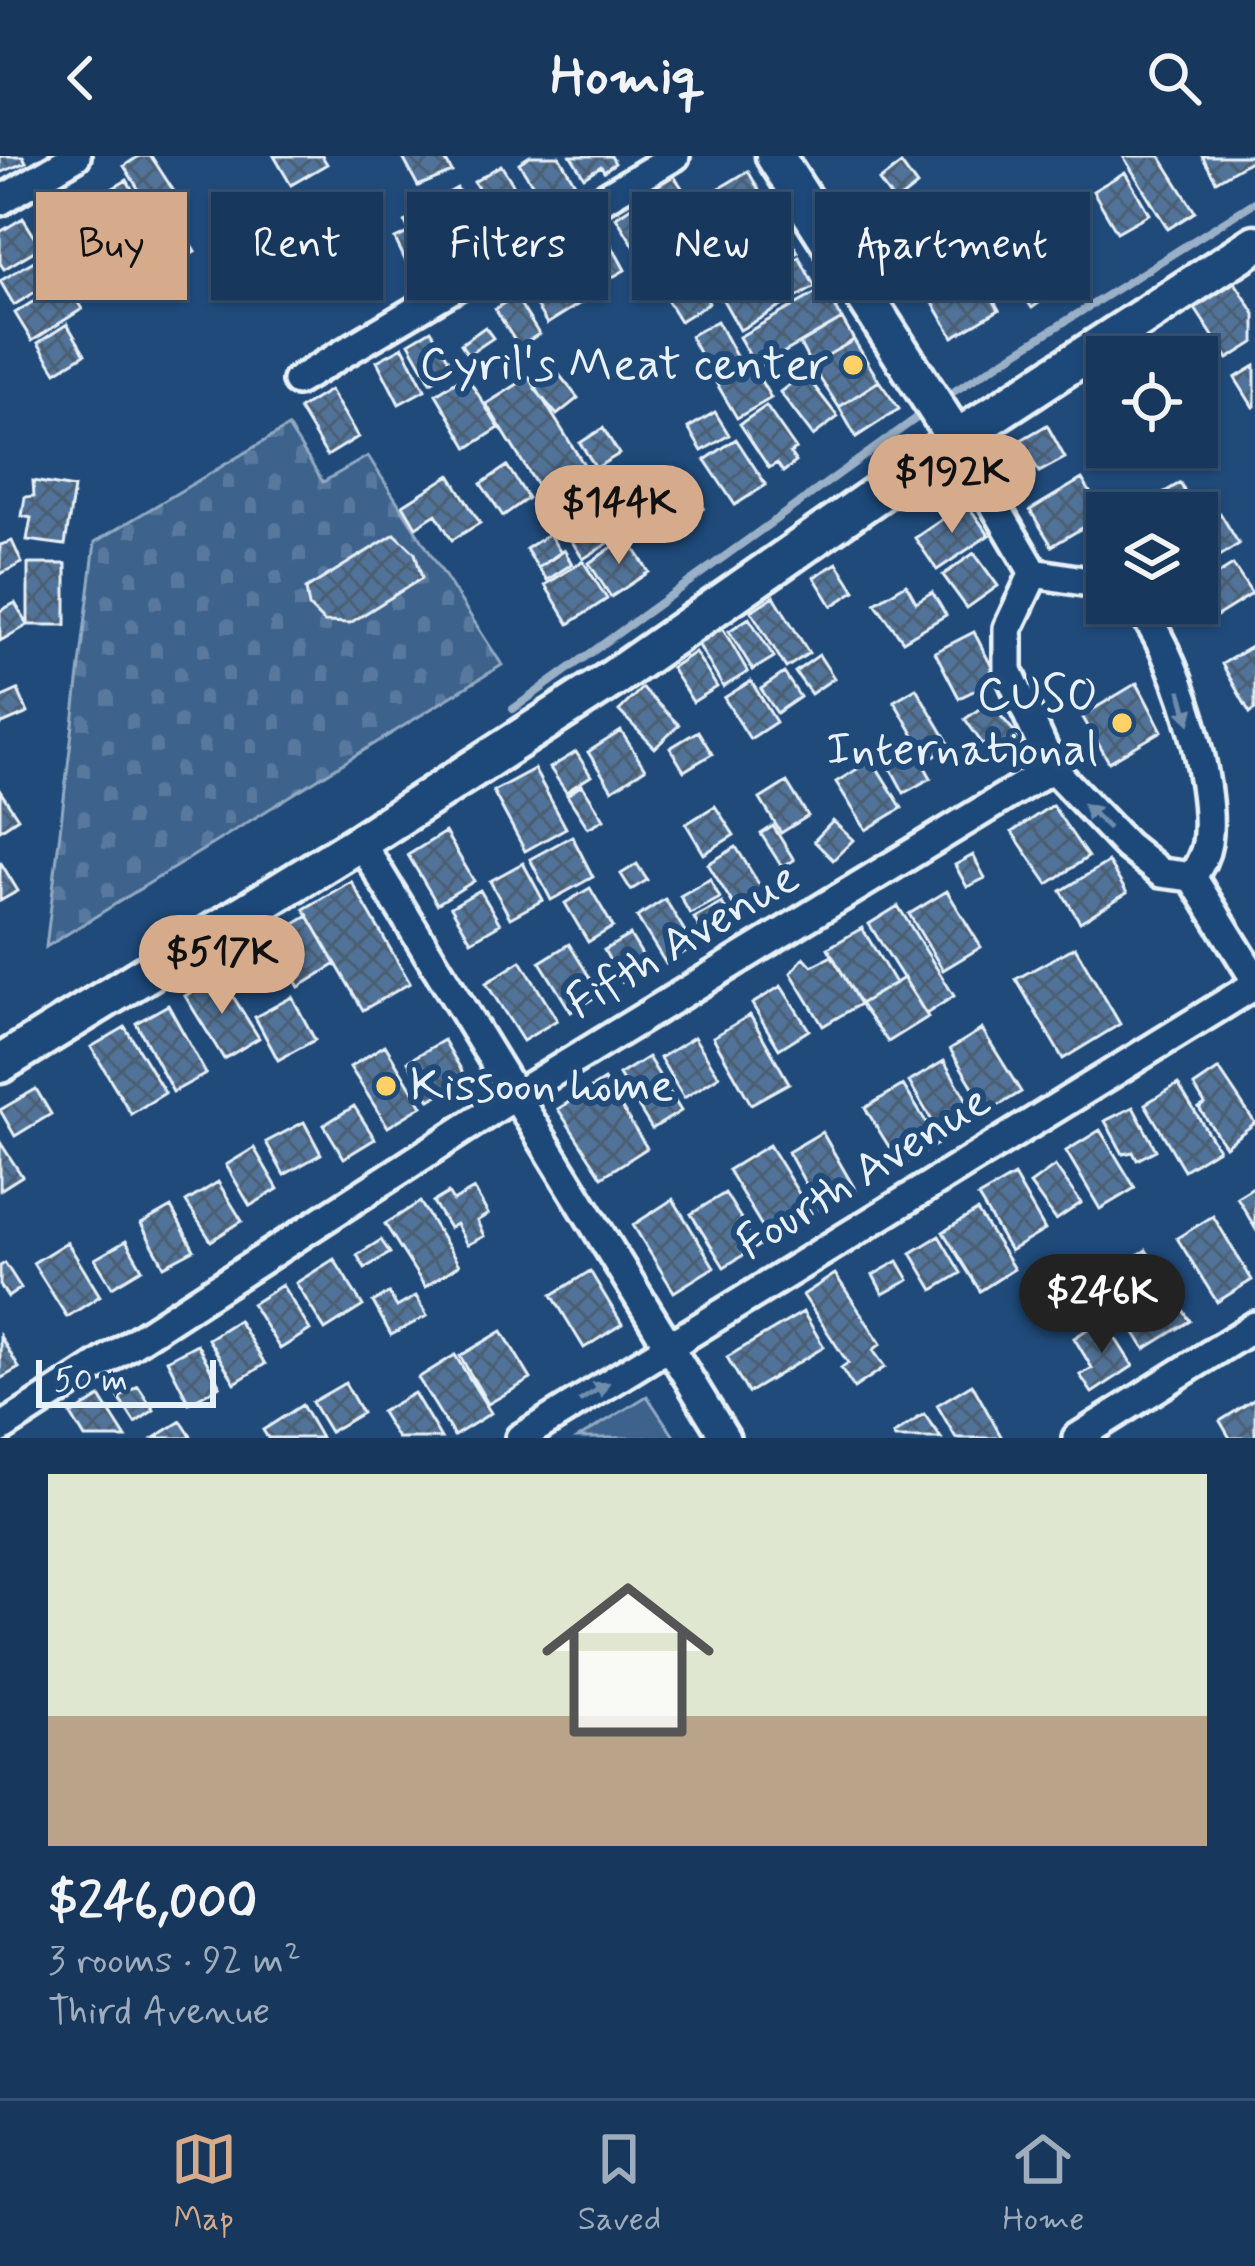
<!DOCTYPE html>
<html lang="en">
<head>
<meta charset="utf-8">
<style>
  :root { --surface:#17385c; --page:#244365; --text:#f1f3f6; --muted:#9eacbb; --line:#365272; --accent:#d6ab8b }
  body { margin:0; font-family:Mynerve,sans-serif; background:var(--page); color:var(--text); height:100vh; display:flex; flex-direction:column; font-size:45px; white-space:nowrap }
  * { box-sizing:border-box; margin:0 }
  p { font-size:39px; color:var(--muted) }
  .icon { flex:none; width:66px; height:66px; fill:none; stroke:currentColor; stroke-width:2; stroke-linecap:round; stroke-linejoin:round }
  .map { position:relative; height:1282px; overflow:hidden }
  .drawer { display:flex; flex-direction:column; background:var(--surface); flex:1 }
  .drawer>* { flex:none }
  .banner { position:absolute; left:36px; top:36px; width:1185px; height:108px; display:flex; gap:24px }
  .controls { position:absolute; left:1086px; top:180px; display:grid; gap:24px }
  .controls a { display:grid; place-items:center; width:132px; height:132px; border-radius:0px; background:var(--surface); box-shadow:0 3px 9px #0004,0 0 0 3px var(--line); font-size:60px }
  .scale { position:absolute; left:36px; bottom:30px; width:180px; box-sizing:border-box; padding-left:12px; border:6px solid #e8f1f8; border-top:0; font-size:33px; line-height:42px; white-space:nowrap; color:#e8f1f8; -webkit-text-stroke:9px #1f4a7a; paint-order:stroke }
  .price { position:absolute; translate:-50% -102px; padding:0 27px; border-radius:42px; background:var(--accent); color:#111; font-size:39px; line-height:78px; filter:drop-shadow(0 3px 6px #0008) }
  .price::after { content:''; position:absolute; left:50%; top:72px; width:36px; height:27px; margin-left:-18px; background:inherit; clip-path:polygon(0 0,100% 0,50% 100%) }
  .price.active { background:#222; color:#fff }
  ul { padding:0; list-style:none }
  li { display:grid; align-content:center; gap:24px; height:636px; padding:0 48px }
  li span { display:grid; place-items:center; height:372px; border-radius:0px; color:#555 }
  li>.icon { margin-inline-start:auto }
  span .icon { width:216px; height:216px; fill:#fffc; stroke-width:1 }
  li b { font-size:51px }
  .tag { padding:0 42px; border-radius:0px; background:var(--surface); box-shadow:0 3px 9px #0004,0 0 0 3px var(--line); font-size:42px; line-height:108px }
  .tag.active { background:var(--accent); color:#111 }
  header { display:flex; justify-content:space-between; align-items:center; height:156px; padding:0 48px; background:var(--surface); font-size:54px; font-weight:700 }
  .dock { display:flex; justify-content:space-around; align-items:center; height:168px; border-top:3px solid var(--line); background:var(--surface); font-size:33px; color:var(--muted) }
  .dock a { display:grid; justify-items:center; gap:6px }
  .dock .active { color:var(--accent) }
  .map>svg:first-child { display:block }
</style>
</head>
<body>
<header><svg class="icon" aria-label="back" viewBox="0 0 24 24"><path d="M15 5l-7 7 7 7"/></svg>Homiq<svg class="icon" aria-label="search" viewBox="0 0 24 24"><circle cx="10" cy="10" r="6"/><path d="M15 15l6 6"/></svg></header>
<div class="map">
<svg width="1255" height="1282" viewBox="0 0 1255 1282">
  <defs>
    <pattern id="cemetery-stones" width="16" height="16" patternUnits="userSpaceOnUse" patternTransform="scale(3)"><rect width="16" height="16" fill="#3c628c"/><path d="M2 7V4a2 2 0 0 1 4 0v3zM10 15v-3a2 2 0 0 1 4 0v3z" fill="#58799d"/></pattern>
    <pattern id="building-cross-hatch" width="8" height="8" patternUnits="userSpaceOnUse" patternTransform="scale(3)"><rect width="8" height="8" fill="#517399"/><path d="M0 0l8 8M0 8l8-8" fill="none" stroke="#4c5e72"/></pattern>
  </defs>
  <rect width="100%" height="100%" fill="#1f4a7a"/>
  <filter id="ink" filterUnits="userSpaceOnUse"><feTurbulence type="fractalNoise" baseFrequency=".00833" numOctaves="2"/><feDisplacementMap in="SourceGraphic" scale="24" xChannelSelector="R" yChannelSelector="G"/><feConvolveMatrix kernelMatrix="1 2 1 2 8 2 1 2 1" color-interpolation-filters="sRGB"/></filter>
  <g filter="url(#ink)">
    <path fill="url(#cemetery-stones)" stroke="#92aac2" stroke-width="3" d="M288,271l35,55 45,-26 134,209 -456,282 49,-405z"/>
    <path fill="#3c628c" stroke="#92aac2" stroke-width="3" d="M647,1240l28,42h-97z"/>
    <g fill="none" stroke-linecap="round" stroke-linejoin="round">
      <path stroke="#9ab0c7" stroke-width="8" d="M942,243l313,-197
        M513,553l412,-297"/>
    </g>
    <path fill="url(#building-cross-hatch)" stroke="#e8f1f8" stroke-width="3" d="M0,0h23l3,6 -26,11z
      M139,0h12l24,37 -24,16 -27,-43z
      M274,0h48l5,8 -36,21z
      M402,0h41l9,16 -34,14z
      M530,0h29l17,29 -33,16 -24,-38z
      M571,0h40l4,7 -11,8 -3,-5 -17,11z
      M1123,0h37l35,56 -27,17z
      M1202,0h48l2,4 -36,21z
      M901,8l16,22 -22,17 -16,-22z
      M501,9l27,43 -27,17 -27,-43z
      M748,15l16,28 -54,33 -17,-28z
      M1125,16l24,42 -32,18 -24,-41z
      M672,17l21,31 -19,14 -22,-32z
      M127,24l20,36 -26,15 -20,-36z
      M457,32l25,46 -28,15 -25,-45z
      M646,41l24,37 -31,20 -23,-37z
      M922,46l12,20 -26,17 -12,-21z
      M970,56l18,31 -60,36 -19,-32z
      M424,57l20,40 -2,5 -32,12 -15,-31 15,-7 -5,-10z
      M776,59l22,37 -78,47 -22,-37z
      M23,62l18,29 -37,22 -4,-6v-31z
      M176,66l19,30 -19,11 -18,-29z
      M76,75l15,27 -29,16 -14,-27z
      M1026,75l38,54 -32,23 -37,-55z
      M145,77l25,39 -27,17 -25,-39z
      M605,77l20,37 -30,17 -21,-37z
      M550,92l32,54 -35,22 -32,-54z
      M799,101l16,30 -75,43 -17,-30z
      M39,102l14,23 -39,24 -14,-24z
      M971,106l28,48 -46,27 -28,-48z
      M685,108l24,39 -29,18 -24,-39z
      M1234,125l21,33v28l-27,17 -34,-52z
      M64,126l18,27 -50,32 -17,-28z
      M825,132l17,31 -85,49 -18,-31z
      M515,140l24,38 -20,13 -24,-38z
      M842,163l12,21 -43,25 -11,-21z
      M717,165l20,37 -27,15 -20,-37z
      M67,168l18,30 -29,18 -18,-29z
      M485,171l8,11 -25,17 -7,-11z
      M431,174l23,38 -23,14 -22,-39z
      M854,184l25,41 -40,26 -28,-42z
      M403,191l22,43 -26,14 -22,-43z
      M748,203l23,39 -34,20 -23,-39z
      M1255,210v40l-2,1 -18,-29z
      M557,216l21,26 -21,17 -22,-26z
      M804,217l34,44 -25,19 -33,-44z
      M466,219l33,53 -31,20 -32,-54z
      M529,221l97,155 -43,27 -97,-155z
      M879,225l20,28 -43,28 -17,-30z
      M330,234l28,47 -31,19 -28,-47z
      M766,250l30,43 -6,4 6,9 -13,10 -6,-9 -8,5 -29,-44z
      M715,256l14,23 -27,16 -14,-23z
      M1047,269l18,33 -26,14 -18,-32z
      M603,272l16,26 -23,14 -16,-25z
      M736,283l30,46 -31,20 -30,-45z
      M507,310l21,32 -25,18 -22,-32z
      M676,313l28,39 -23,17 -28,-39z
      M450,319l30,48 -28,17 -16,-26 -20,13 -13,-22z
      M1082,323l22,36 -52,31 -22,-36z
      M33,325l41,7 -9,57 -38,-5 4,-22 -9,-2 3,-19 9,-1z
      M1180,327l16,28 -60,2 -2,-3z
      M641,329l28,37 -27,20 -28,-37z
      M966,347l23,32 -52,35 -22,-32z
      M1220,357l19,31 -42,26v-43z
      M395,378l20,19 7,25 -72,45 -26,-1 -15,-15 -3,-18z
      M549,378l12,19 -23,15 -12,-19z
      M627,381l22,35 -38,25 -22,-34z
      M12,385l10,22 -22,11v-29z
      M564,394l8,14 -25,16 -9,-12z
      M974,397l24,33 -31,22 -24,-33z
      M583,405l24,38 -38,25 -24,-39z
      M837,407l18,28 -23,15 -18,-29z
      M28,408h38v61h-38z
      M1233,409l19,29 -48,30 -13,-21h6v-16z
      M906,428l10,18 16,-10 14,23 -43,26 -28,-38z
      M774,440l35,57 -23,15 -35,-57z
      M15,447l13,22 -28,16v-30z
      M749,462l25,39 -21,13 -24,-39z
      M722,471l26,45 -25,15 -26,-45z
      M974,476l24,47 -39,19 -24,-46z
      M1251,491l4,6v56l-5,4 -28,-49z
      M695,496l22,35 -24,15 -22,-34z
      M819,499l15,23 -23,16 -16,-22z
      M784,517l16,24 -23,16 -16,-24z
      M751,525l25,41 -26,17 -26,-41z
      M1137,527l25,48 -53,31 -27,-46z
      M642,532l37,37 -24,23 -36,-37z
      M916,532l35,59 -23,13 -34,-59z
      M18,534l10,23 -28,12v-27z
      M989,546l35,41 -28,20 -31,-44z
      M621,575l24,38 -33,21 -24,-38z
      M698,575l14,23 -28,17 -14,-23z
      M576,596l15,24 -25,16 -16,-24z
      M917,597l14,25 -27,15 -14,-26z
      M872,604l30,48 -36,22 -30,-48z
      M534,613l32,59 -41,23 -32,-60z
      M787,626l21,34 -27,17 -21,-34z
      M582,629l22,34 -16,9 -21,-33z
      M0,635l18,27 -18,12z
      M1052,649l36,52 -40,27 -36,-52z
      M715,650l19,29 -30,19 -18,-30z
      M833,665l20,19 -20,20 -19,-19z
      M773,670l21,34 -12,7 -21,-33z
      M445,676l29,49 -37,23 -29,-49z
      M572,680l21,41 -42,23 -21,-41z
      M736,691l29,47 -27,18 -30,-48z
      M973,699l12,23 -18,9 -12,-22z
      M1108,706l19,31 -47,29 -19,-31z
      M1,707l17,28 -18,10v-37z
      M523,707l20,37 -33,18 -20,-37z
      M637,708l10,16 -16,10 -10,-16z
      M710,723l10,19 -30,16 -10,-18z
      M351,725l59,102 -47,27 -59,-101z
      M590,732l23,39 -25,15 -23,-39z
      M480,734l20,34 -29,17 -20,-34z
      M947,735l34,56 -38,23 -34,-56z
      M665,743l29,47 -28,18 -29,-47z
      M722,747l11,20 -28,15 -11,-20z
      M898,750l56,90 -28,18 -57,-90z
      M308,760l28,48 -37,23 -29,-48z
      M862,772l33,55 -35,21 -32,-56z
      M630,779l19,31 -27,16 -18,-32z
      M569,788l31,50 -29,18 -31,-50z
      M1075,791l45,77 -57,35 -47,-80z
      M832,800l28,48 -37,22 -32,-53 13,-16 8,9z
      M521,805l36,59 -34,21 -37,-58z
      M219,818l40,64 -35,21 -39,-63z
      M904,822l24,39 -40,25 -28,-38z
      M781,830l28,44 -30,19 -27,-45z
      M292,841l23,43 -37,20 -23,-43z
      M168,849l38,69 -33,18 -37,-69z
      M750,859l39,68 -38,21 -38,-67z
      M125,871l40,66 -34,21 -40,-67z
      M982,873l39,63 -33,20 -38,-63z
      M694,881l25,39 -35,22 -24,-40z
      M444,884l22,38 -36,22 -22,-39z
      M385,889l37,61 -34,21 -38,-60z
      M648,901l33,54 -29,18 -33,-54z
      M944,905l32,55 -35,20 -32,-54z
      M1219,913l36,54 -30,23 -26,-38 6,-4 -11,-18z
      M604,924l43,68 -45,29 -44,-68z
      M1178,928l40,65 -34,21 -39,-66z
      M903,929l36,58 -38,23 -36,-58z
      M36,933l15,25 -36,22 -15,-26z
      M354,950l21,33 -31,19 -20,-33z
      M1133,951l23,43 -19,10 -4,-8 -10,2 -18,-33z
      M304,966l17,32 -37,21 -18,-33z
      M1100,974l35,58 -35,21 -34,-58z
      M822,976l34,59 -35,20 -33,-59z
      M0,986l22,34 -22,14z
      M769,989l42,68 -42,25 -41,-68z
      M254,992l24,41 -28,17 -24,-41z
      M1055,1010l26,37 -25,17 -26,-36z
      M1014,1020l31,54 -35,21 -32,-54z
      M218,1026l24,39 -31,20 -25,-39z
      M1255,1030v42l-18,-31z
      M474,1033l14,25 -11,7 7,15 -17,9 -11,-21 -7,4 -16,-26 15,-9 5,8z
      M725,1037l33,53 -34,21 -33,-53z
      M673,1043l41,68 -40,25 -41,-67z
      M420,1046l39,63 -34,22 -40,-63z
      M171,1051l23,43 -30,16 -23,-42z
      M977,1055l37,58 -34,22 -37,-59z
      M1213,1060l39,64 -35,22 -40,-64z
      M939,1080l22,37 -28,17 -22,-37z
      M381,1084l9,13 -25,15 -8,-13z
      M126,1085l16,28 -30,18 -17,-28z
      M67,1086l33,54 -33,21 -34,-54z
      M1146,1094l44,71 -45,28 -44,-71z
      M334,1103l29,47 -38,24 -29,-47z
      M898,1105l11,19 -26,14 -10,-19z
      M5,1107l16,25 -13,9 -8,-12v-19z
      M590,1115l32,53 -38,24 -32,-53z
      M835,1118l46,70 -8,6 12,17 -31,21 -13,-20 7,-5 -45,-68z
      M282,1129l28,45 -30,19 -28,-45z
      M389,1137l8,14 19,-11 11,20 -36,19 -18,-33z
      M803,1156l21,35 -76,46 -21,-36z
      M1103,1163l30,47 -41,27 -12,-18 12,-7 -18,-30z
      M238,1164l27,44 -30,19 -27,-44z
      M502,1175l29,48 -43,25 -28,-48z
      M0,1180l19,32 -19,11z
      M197,1188l23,42 -31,17 -22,-43z
      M455,1199l36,58 -37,23 -36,-58z
      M345,1227l17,30 -32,19 -18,-30z
      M972,1228l30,54h-46l-19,-33z
      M138,1230l16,24 -19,13 -16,-25z
      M414,1237l27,45h-44l-16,-26z
      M100,1241l26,41h-41l-14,-23z
      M1255,1243v39h-25l-10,-17z
      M302,1249l19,33h-53l-5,-8z
      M924,1258l17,24h-46l-2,-3z
      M181,1265l11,17h-38z"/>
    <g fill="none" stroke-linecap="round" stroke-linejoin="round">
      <g stroke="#e8f1f8" stroke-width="36">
        <path id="street" d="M0,45l76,-45
          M297,225l378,-225
          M956,283l78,134
          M1034,417l-26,55v42l44,98 74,77 35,28 31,4
          M1034,417l73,12
          M1135,447c41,45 81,180 72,240 -2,13 -8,23 -15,34
          M360,686l365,596
          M1192,721l63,102
          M0,1273l513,-332 539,-329
          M520,1282l735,-453
          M1077,1282l178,-112"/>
      </g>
      <g stroke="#e8f1f8" stroke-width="45">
        <path id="secondary" d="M775,0l181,283
          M0,908l360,-222 255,-165 341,-238 299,-195"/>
      </g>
      <use href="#street" stroke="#1f4a7a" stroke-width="27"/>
      <use href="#secondary" stroke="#1f4a7a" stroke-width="36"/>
    </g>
    <defs><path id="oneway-solid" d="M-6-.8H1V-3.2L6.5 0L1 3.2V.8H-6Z" transform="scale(3)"/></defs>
    <g fill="#6f8dac">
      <use href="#oneway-solid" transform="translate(1185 551) rotate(74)"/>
      <use href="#oneway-solid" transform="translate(1096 660) rotate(-136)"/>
      <use href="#oneway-solid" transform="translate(594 1236) rotate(-32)"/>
    </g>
  </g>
  <g fill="#ffd166" stroke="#1f4a7a" stroke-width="4.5">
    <circle cx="853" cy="209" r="12"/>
    <circle cx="1122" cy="567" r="12"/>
    <circle cx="386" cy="930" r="12"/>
  </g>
  <g text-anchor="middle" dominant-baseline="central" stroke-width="12" stroke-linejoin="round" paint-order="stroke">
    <g font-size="48" fill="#e8f1f8" stroke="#1f4a7a" text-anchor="end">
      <text x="829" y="209">Cyril's Meat center</text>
      <text x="1098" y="539">CUSO<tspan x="1098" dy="55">International</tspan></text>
      <text x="410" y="930" text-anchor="start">Kissoon home</text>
    </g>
    <g font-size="48" fill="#e8f1f8" stroke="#1f4a7a">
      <text transform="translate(683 785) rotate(-31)">Fifth Avenue</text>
      <text transform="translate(864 1017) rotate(-32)">Fourth Avenue</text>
    </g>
  </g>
</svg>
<div class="controls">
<a><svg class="icon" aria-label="locate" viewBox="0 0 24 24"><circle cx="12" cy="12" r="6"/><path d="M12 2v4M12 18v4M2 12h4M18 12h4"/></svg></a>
<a><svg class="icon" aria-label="layers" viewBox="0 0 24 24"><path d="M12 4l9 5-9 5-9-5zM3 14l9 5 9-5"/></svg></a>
</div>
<div class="scale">50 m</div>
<b class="price" style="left:952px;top:380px">$192K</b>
<b class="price" style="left:619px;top:411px">$144K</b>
<b class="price" style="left:222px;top:861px">$517K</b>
<b class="price active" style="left:1102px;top:1200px">$246K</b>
<div class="banner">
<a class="tag active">Buy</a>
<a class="tag">Rent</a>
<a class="tag">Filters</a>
<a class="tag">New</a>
<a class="tag">Apartment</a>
</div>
</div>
<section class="drawer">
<ul>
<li><span style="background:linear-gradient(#dfe7d0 65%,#b9a48a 0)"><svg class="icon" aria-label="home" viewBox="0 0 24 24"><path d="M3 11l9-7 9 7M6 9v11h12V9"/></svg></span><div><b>$246,000</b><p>3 rooms · 92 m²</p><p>Third Avenue</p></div></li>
</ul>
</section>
<nav class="dock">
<a class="active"><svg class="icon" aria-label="map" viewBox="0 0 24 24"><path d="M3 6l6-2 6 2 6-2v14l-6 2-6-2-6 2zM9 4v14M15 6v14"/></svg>Map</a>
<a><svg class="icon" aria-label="saved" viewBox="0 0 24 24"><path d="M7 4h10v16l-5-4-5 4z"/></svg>Saved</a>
<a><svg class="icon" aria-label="home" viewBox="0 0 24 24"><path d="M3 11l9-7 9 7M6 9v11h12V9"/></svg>Home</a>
</nav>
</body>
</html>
